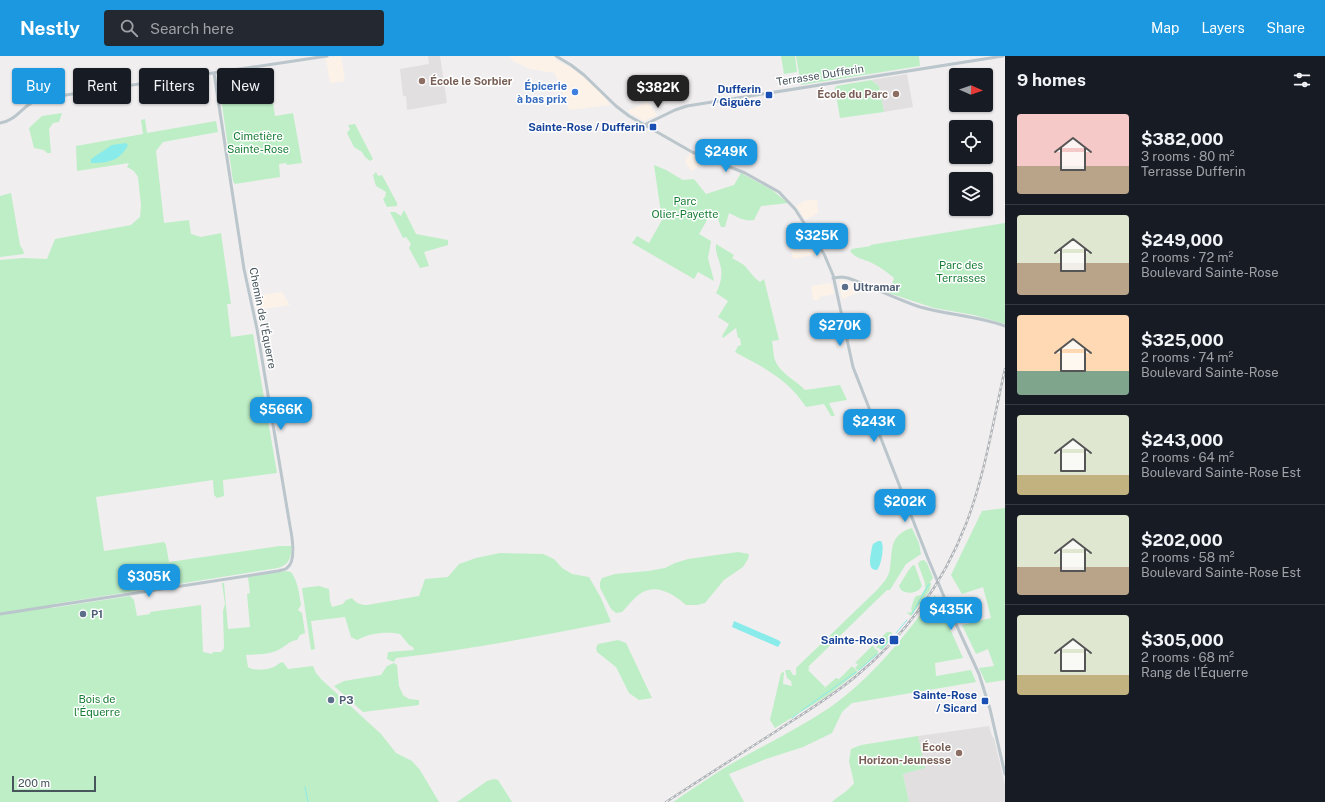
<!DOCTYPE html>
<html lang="en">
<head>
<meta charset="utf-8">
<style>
  :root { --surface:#171b24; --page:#242831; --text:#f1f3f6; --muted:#9ea1a6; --line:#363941; --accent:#1b98df }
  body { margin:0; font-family:"Public Sans",sans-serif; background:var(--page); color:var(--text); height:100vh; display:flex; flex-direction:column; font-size:15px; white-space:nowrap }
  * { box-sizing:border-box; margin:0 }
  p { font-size:13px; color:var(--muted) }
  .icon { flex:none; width:22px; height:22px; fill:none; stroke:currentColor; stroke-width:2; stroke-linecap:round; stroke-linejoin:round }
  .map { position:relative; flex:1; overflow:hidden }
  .side { display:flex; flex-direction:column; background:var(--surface); width:320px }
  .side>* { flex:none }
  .guide { position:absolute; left:12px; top:12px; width:380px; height:36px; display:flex; gap:8px }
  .needle { width:26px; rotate:92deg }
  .tools { position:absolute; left:949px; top:12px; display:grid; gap:8px }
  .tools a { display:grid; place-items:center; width:44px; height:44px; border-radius:4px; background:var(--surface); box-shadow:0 1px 3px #0004; font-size:20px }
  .scale { position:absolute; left:12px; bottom:10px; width:84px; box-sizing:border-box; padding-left:4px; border:2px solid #47565c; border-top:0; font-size:11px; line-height:14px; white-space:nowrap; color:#47565c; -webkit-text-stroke:3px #fff; paint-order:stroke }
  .price { position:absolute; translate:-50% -34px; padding:0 9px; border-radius:8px; background:var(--accent); color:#fff; font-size:13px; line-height:26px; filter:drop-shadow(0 1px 2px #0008) }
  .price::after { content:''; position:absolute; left:50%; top:24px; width:12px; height:9px; margin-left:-6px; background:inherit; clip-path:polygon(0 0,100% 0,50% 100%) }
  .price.on { background:#222; color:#fff }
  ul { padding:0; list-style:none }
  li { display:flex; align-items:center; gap:12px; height:100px; padding:0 12px }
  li+li { border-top:1px solid var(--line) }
  li span { display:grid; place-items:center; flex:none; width:112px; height:80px; border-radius:4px; color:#555 }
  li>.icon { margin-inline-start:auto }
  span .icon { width:48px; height:48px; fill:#fffc; stroke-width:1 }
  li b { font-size:17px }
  h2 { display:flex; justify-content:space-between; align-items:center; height:48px; padding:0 12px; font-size:17px }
  .pill { padding:0 14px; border-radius:4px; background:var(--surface); box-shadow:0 1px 3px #0004; font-size:14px; line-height:36px }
  .pill.on { background:var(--accent); color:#fff }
  header { display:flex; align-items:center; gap:24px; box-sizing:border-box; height:56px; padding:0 20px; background:var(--accent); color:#fff }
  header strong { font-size:19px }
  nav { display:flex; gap:22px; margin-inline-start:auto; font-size:14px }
  .search { width:280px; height:36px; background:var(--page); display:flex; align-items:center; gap:10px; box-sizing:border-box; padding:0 14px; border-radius:4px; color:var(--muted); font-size:15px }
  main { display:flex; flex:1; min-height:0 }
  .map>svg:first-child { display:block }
</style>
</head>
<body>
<header>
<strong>Nestly</strong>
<div class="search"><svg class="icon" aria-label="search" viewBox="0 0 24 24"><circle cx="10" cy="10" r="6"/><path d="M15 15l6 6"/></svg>Search here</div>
<nav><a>Map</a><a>Layers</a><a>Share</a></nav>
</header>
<main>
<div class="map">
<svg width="1005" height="746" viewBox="0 0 1005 746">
  <rect width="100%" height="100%" fill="#f1eeef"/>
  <path fill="#fcf2e8" d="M341,0l4,25 -15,2 -4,-25z
    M510,0h48l-2,4 23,12 21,19 10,14 -41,5 -14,-37 -25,-4 -17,-8z
    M648,46l9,13 -13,6 -17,-10z
    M690,97l7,3 10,4 -16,11 -6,-9z
    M817,143l1,14 -12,7 -10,-14 10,-6 1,1z
    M801,169l19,28 -27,6 -5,-25z
    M841,224l11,3 15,6 -25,10 -3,-17z
    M831,227l3,11 -15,3v3h-6l-2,-14z
    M282,236l8,13 -33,5 -1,-1 -3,-11 2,-2z"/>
  <path fill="#e2dfe1" d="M428,0h12l7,47 -40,7 -1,-14h-3l-3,-27 29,-5z
    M907,18l6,33 -29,5 -5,-26 -8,-6z
    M989,670l3,10 2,2 11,47v17h-96l-6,-28 21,-6 -6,-32z"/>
  <path fill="#bdeec6" d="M781,0h14l2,16 -13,2z
    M796,0h123l1,10 -119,19z
    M268,12l7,48 18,-3 9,50 -15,2 -1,-2 -7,1 1,13 -45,7 -2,-3 -15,-104 2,-2z
    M871,24l8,6 5,26 -44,6 -5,-29 1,-3z
    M62,57l-3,9 -6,1 -4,6 2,24h-4l-3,-3 -10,-2 -5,-20 13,-12z
    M145,63l2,14 69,-12 2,11 -55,10 -7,9 8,72 25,-3 2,14 10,3 20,-4 10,71h-4l4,33 22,-3 24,139 -54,7 1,16 -7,2 -3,-3 -1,-15 -117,17 8,54 60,-9 2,3 3,17 111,-16h11c1,11 -2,19 -13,22l-224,36 -2,4 78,-12 4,4 3,16 13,-2v-2l51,-7 2,47 9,2 1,-2h8l3,-4 -1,-37 2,-7 -3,-21h2l4,46 22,-2 -3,-33 3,-1 -2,-16 38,-6 5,1c7,9 8,22 10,33l-3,5 4,3 3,20 -5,2 -3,5c-8,1 -12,7 -19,10 -10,5 -22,4 -32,5l2,12c5,4 17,3 23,1 5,-1 7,-5 12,-6l5,7 25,-3 3,7 5,6 60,55 15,19 16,8 8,9 19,32h-439v-542l23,-2 24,1 8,-20 76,-14 9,-8 1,-12 -3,-28 -4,-6 -7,-4 2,-4 -52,8 -1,-25 67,-12 -2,-14z
    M355,68l18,35 -3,2 -5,-4 -3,-5 -8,-5 -7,-14 3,-4 -2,-4z
    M654,109l12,5 17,10 11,-1 12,15 28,-9 7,-12 31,17 16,13 -27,3 -7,14c-9,2 -17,-3 -25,-7l-4,14h-4l-5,-13 -6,1 -11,19 12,7 -3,17 6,23 -16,-9 -4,7 -62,-36 5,-7 12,7 13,-23z
    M376,116l2,4 4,-1 15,28v3l-10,1 -4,-8 2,-2 1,-5c-12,-8 -9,-2 -13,-17z
    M11,137l9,52 3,5 1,4 -24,3v-61z
    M404,154l12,24 32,6v5l-24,7 5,14 -9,2 -11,-20 2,-4 -5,-7 -3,1 -13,-26h5l6,4z
    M1005,167v101l-31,-9 -40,-7 -45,-15 5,-15c-7,-6 -14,-11 -22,-15 -8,-4 -16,-4 -22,-12l2,-2 19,-3 -1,-1z
    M716,188l18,11 -2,3 12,7 11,13 5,4 4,-3 15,61 -7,1c1,5 1,11 2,16 4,16 21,22 31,33l35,-5 7,15 -18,3 6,13h-4l-7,-12 -18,3c-19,-29 -42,-39 -71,-55l3,-6 3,-1 -1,-7h-2l-2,-10 -13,10 -1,-2 7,-12 -11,-7 10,-16 -12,-8c5,-9 7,-19 4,-29 -2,-7 -5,-13 -4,-20z
    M1005,452v172l-19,3 -7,-15 15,-2 -6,-17 -12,5 -14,-29 29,-7 -8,-31 -21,7 -11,-19 31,-64z
    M912,472l7,15 2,11 -15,10 -16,26h-3l-79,77 2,1 -2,2 17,17 -4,4 15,-13 3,1 13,-13v1h1l5,5 -31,24 -52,32 -5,-8 11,-47 3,-1 -1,12 9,2 -1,-5 -4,-3 -2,-8h5l3,5h3v-7l26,-25h2l-1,-1 55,-53c4,-5 9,-10 11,-16 5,-19 -3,-37 23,-45z
    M738,496l11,2 -1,5 -5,8 -19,13 -19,23 -8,2h-11c-11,-10 -28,-21 -43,-13 -8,4 -15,14 -21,20l-6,1 -5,-4 -11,-21v-6l2,-4 13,-4 33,-3 17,-3 10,-5 13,-4z
    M500,497l43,1 11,5 8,9 10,6 17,3 12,21 10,24c-71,14 -143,28 -215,36l-2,4 -7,-3 1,-7 26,-2 -1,-3 -4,-2 -9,-11c-13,-3 -31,-1 -43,6l-6,-3 -6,-20 -34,4 4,28 -4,1 -9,-62 17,-2 10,3 1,12 2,6 11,-3 3,-4 6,-2c4,5 8,7 15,7l52,-9 6,-17 23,-2 11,-13 17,-6z
    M924,504l3,3 6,15 -8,10v-5l-7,-19 2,-3z
    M913,509l2,1 7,20c-4,7 -14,9 -21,4l-2,-4 9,-15z
    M929,526l2,1 -1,7 -19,26 -4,-3 1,-1 2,1 2,-2 -1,-2 3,-10 2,-3 5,-1z
    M935,539l28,63 -28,5 1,13 35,-6 5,12 -124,21 -10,9 -10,21 -29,14 -37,12 -37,15 15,28h-71c18,-12 35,-24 53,-35 34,-20 70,-37 103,-59 42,-29 77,-73 106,-113z
    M887,576h4l3,4 -12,14 -6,-3 2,-2 -2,-3z
    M618,584l8,3 26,55 -13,2 -10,-7 -13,-26 -19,-15 -1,-4 2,-4z
    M873,589l2,4h1l2,2v3l-20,17 -3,-3 3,-4 -3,-1z
    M394,607l3,2 2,21 4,9 6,4 10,1v5l-56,7 -29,-26 10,-5 37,-6 6,-9z
    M918,680l7,32 -22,6 6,28h-77c7,-7 17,-11 22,-19l-5,-22 2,-12 10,-4z
    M494,723l4,1 14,22h-55l30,-21z"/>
  <path fill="#8aebeb" d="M126,87l2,2c-8,16 -20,18 -37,18v-4l21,-14z
    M878,485h3c4,5 0,25 -4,29 -11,1 -6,-16 -5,-23l1,-3z
    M734,565l44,19 3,2 -3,5 -46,-20z"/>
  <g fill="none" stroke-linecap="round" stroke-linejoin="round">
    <path stroke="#8aebeb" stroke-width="1" d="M912,558l17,-30
      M896,577l11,-13
      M881,593l11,-12
      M859,614l18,-16
      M801,655l55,-39
      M792,662l6,-5
      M305,731l3,15"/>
    <path stroke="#bac6cb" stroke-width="3" d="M556,0l15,9 13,10 32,31 13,10 63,36 53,21 34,19 16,17 29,45 9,21 20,92 74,189 23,55 29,63 11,35 15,65
      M0,67c17,-2 23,-19 39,-24l288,-43
      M644,69l31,-15 12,-4 316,-50
      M833,222l9,-1 6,1c25,9 48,21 72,29 28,8 57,9 85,19
      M0,558l278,-43c3,-1 7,-1 9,-3 10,-7 5,-32 3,-42l-33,-197 -13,-60 -30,-196"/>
    <g stroke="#b1b5b9" stroke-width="2.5">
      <path id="rail" d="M666,746c37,-24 74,-48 112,-72 26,-17 53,-33 77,-53 49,-40 88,-93 111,-153 19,-49 27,-103 39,-155"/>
    </g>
    <use href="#rail" stroke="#fff" stroke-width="1" stroke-dasharray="3" stroke-linecap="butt"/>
  </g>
  <g fill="#8d6e63" stroke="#fff" stroke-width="1.5">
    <circle cx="422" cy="25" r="4"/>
    <circle cx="896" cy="38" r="4"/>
    <circle cx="959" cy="697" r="4"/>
  </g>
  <circle fill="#3f7fe0" stroke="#fff" stroke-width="1.5" cx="575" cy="36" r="4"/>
  <g fill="#1a4fb4" stroke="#fff" stroke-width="1.5">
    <rect x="765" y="35" width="8" height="8" rx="2"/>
    <rect x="649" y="67" width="8" height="8" rx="2"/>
    <rect x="889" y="579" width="10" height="10" rx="2"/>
    <rect x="981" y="641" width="8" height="8" rx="2"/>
  </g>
  <g fill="#5c6f8a" stroke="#fff" stroke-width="1.5">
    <circle cx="845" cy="231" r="4"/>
    <circle cx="83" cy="558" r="4"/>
    <circle cx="331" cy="644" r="4"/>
  </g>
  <g text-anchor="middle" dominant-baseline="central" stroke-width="3" stroke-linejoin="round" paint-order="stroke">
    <g font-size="11" fill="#47565c" stroke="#fff">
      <text transform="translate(820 19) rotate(-9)">Terrasse Dufferin</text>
      <text transform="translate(263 262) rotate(79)">Chemin de l'Équerre</text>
    </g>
    <g font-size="11" font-weight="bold" fill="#785e54" stroke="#fff" text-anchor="end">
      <text x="430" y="25" text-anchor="start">École le Sorbier</text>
      <text x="888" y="38">École du Parc</text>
      <text x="951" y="691">École<tspan x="951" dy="13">Horizon-Jeunesse</tspan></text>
    </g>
    <g font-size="11" font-weight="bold" fill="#366cbe" stroke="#fff" text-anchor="end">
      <text x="567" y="30">Épicerie<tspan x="567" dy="13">à bas prix</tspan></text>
    </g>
    <g font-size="11" font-weight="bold" fill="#164399" stroke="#fff" text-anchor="end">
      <text x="761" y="33">Dufferin<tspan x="761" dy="13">/ Giguère</tspan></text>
      <text x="645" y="71">Sainte-Rose / Dufferin</text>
      <text x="885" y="584">Sainte-Rose</text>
      <text x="977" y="639">Sainte-Rose<tspan x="977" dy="13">/ Sicard</tspan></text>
    </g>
    <g font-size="11" fill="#187d35" stroke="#fff">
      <text x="258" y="80">Cimetière<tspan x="258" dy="13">Sainte-Rose</tspan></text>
      <text x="685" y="145">Parc<tspan x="685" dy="13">Olier-Payette</tspan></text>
      <text x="961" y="209">Parc des<tspan x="961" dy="13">Terrasses</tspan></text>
      <text x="97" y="643">Bois de<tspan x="97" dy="13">l'Équerre</tspan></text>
    </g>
    <g font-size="11" font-weight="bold" fill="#4e5e75" stroke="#fff" text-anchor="start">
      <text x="853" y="231">Ultramar</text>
      <text x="91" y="558">P1</text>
      <text x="339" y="644">P3</text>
    </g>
  </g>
</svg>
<div class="tools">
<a><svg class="needle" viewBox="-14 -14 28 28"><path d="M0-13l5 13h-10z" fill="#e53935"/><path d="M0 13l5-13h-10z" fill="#9ea1a6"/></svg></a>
<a><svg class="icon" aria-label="locate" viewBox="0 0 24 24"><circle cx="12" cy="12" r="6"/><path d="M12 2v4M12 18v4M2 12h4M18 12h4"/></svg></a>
<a><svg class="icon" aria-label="layers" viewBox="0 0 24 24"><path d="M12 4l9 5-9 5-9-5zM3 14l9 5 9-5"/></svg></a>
</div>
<div class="scale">200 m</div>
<b class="price on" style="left:658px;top:53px">$382K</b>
<b class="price" style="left:726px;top:117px">$249K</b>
<b class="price" style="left:817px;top:201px">$325K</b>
<b class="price" style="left:840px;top:291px">$270K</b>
<b class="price" style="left:281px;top:375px">$566K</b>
<b class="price" style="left:874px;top:387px">$243K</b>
<b class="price" style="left:905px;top:467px">$202K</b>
<b class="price" style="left:149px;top:542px">$305K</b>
<b class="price" style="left:951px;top:575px">$435K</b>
<div class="guide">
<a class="pill on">Buy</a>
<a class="pill">Rent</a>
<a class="pill">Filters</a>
<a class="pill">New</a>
</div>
</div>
<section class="side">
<h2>9 homes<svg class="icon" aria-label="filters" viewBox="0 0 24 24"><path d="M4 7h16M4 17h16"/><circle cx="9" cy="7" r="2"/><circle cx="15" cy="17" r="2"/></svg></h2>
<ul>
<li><span style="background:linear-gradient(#f6c9c9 65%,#b9a48a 0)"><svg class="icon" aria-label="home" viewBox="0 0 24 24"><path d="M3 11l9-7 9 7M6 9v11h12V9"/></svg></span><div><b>$382,000</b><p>3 rooms · 80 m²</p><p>Terrasse Dufferin</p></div></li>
<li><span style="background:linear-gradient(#dfe7d0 60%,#b9a48a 0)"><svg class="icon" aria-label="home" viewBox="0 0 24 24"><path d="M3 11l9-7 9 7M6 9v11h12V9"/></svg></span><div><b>$249,000</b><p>2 rooms · 72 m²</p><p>Boulevard Sainte-Rose</p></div></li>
<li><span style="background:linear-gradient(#ffd9b3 70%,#7fa58c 0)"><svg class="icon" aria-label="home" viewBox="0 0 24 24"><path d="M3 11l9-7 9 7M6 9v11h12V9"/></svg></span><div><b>$325,000</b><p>2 rooms · 74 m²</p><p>Boulevard Sainte-Rose</p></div></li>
<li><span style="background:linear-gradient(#dfe7d0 75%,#c2b280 0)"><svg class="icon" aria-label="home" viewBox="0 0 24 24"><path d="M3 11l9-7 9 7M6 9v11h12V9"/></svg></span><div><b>$243,000</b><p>2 rooms · 64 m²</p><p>Boulevard Sainte-Rose Est</p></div></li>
<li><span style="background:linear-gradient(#dfe7d0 65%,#b9a48a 0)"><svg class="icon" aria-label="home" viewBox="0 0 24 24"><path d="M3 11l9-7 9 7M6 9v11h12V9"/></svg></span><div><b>$202,000</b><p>2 rooms · 58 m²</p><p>Boulevard Sainte-Rose Est</p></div></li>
<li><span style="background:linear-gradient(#dfe7d0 75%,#c2b280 0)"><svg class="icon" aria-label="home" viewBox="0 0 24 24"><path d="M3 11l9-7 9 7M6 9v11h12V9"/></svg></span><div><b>$305,000</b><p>2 rooms · 68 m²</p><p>Rang de l'Équerre</p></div></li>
</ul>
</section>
</main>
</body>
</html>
